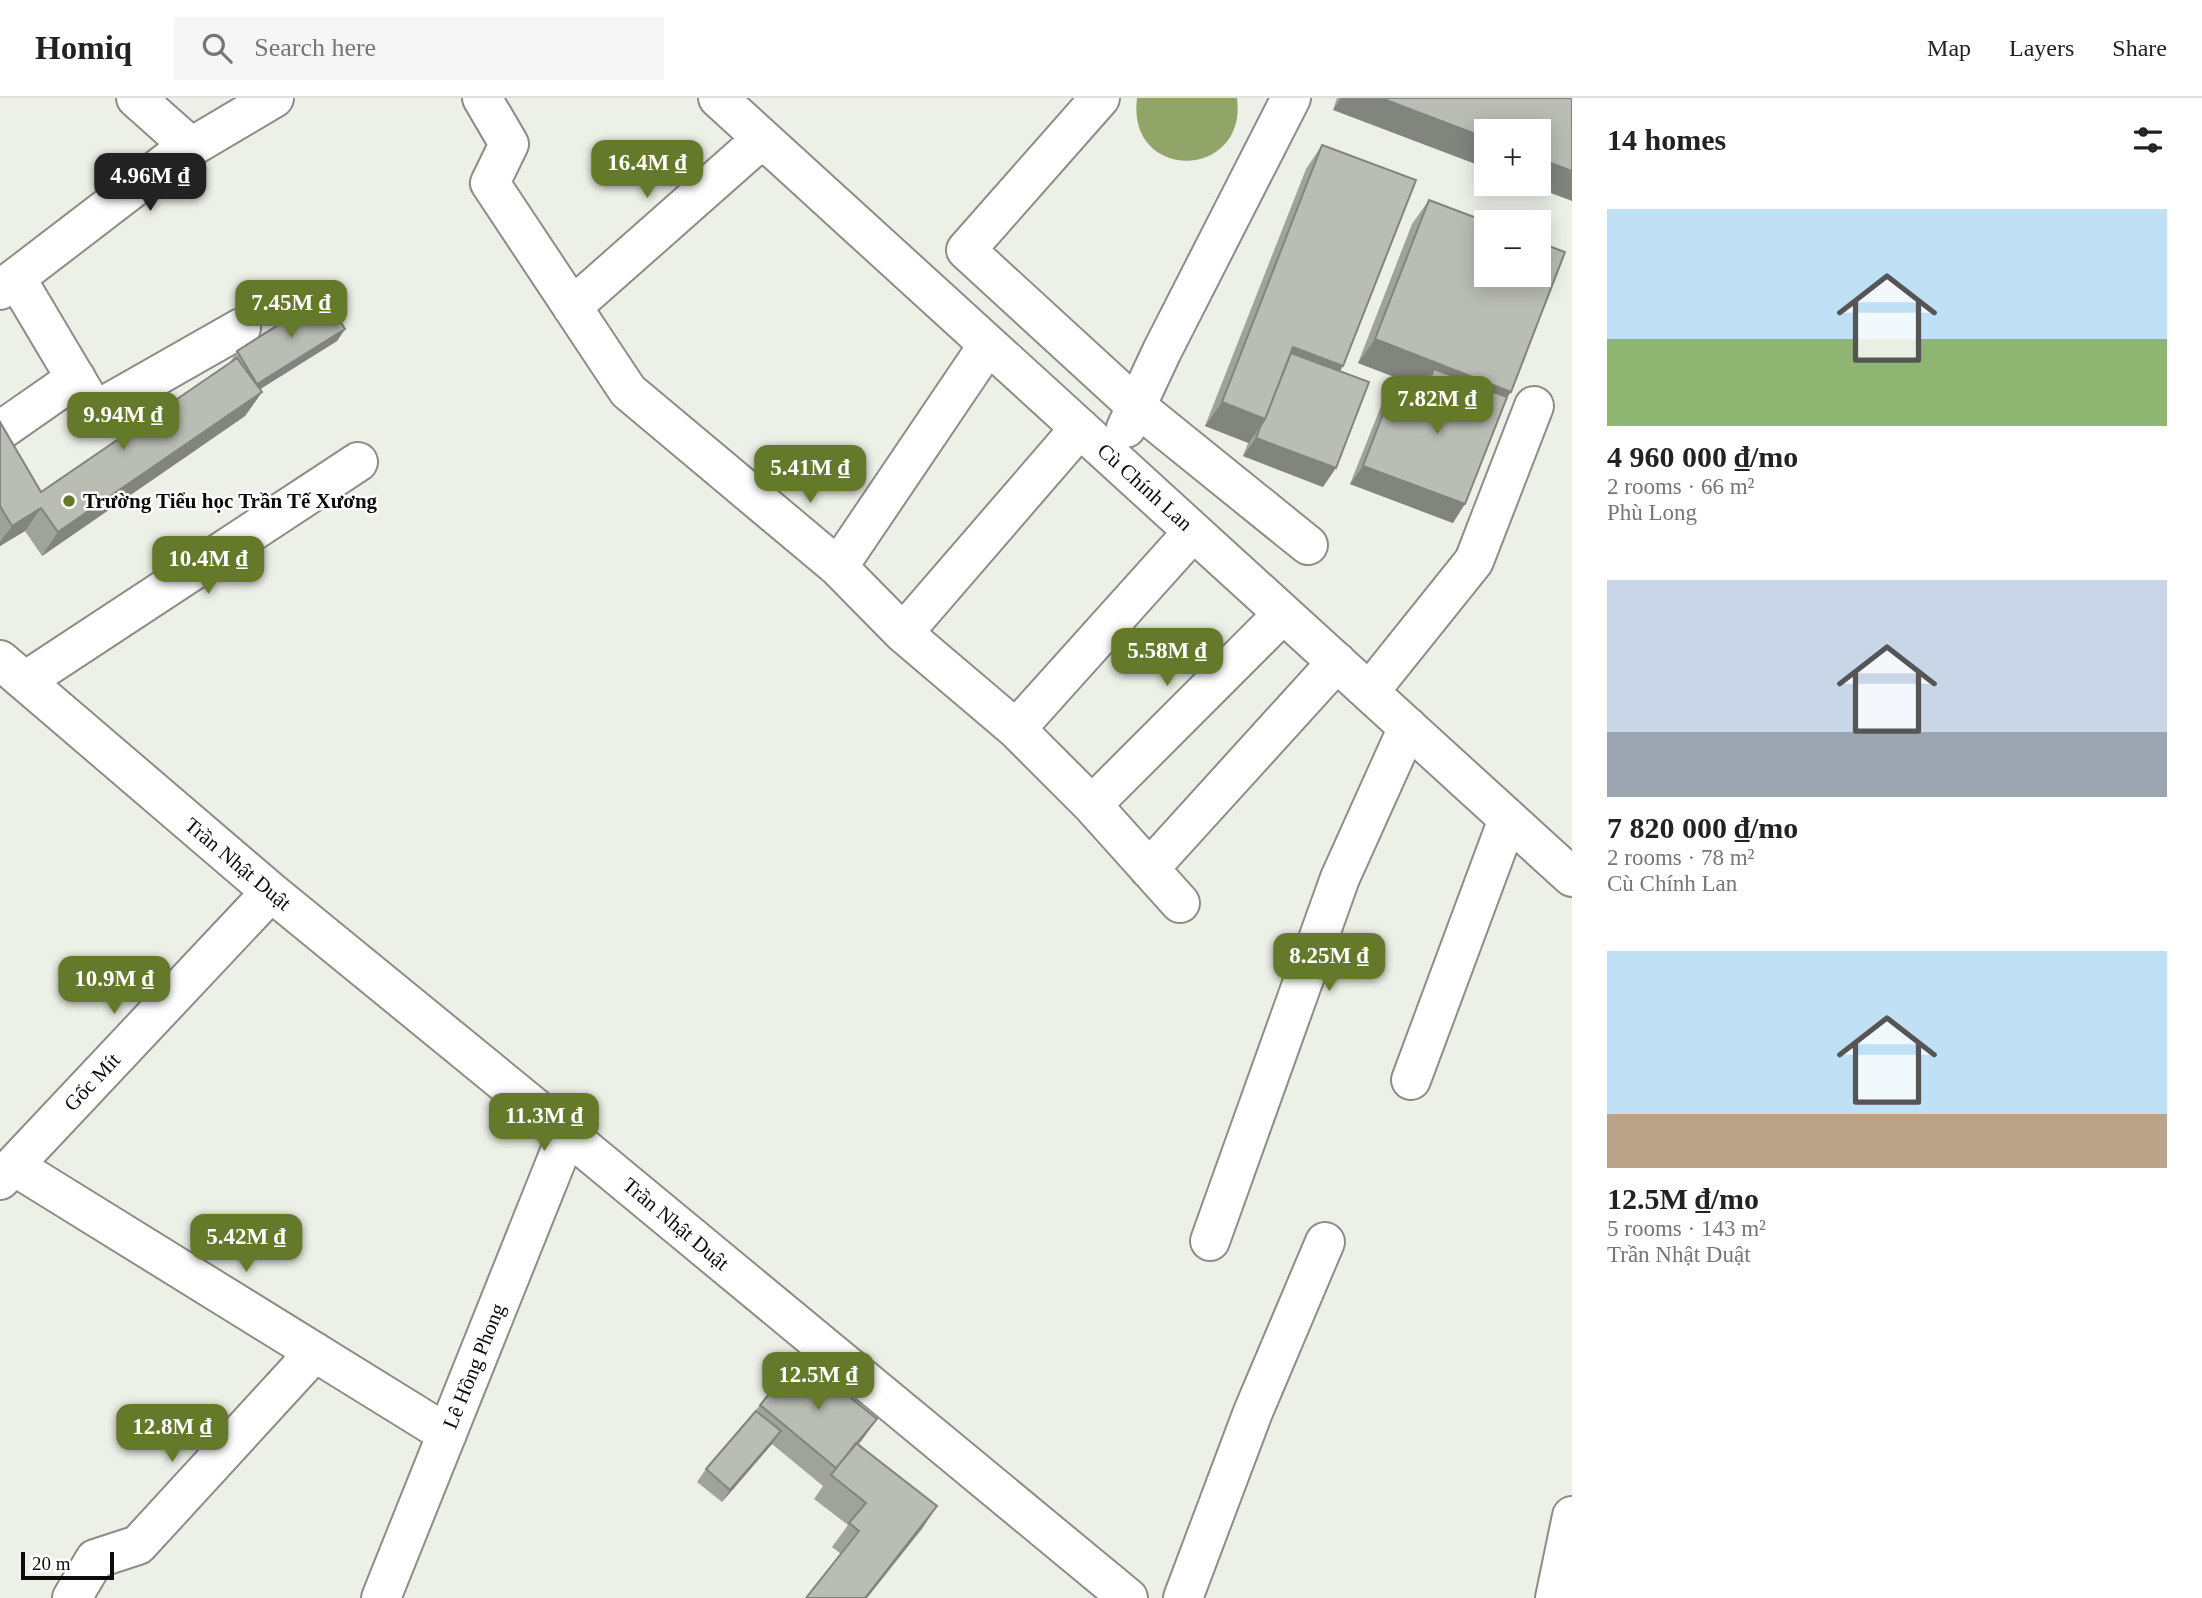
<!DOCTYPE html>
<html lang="en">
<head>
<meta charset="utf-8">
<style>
  :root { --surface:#fff; --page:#f6f6f6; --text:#222; --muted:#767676; --line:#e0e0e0; --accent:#64792a }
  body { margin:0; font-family:Georgia,serif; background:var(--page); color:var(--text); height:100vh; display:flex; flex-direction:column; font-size:26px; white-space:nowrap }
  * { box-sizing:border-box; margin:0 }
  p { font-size:23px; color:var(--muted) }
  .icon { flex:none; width:38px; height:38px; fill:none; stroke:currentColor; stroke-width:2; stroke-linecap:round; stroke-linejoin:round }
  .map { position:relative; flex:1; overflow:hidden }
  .sheet { display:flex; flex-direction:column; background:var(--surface); width:630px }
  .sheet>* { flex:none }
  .controls { position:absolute; left:1474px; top:21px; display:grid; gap:14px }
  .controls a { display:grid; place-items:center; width:77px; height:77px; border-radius:0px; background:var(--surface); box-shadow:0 4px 18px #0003; font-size:35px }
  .scale { position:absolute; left:21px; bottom:18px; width:93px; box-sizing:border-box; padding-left:7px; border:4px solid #0b0c09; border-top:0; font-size:19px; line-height:24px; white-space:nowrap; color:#0b0c09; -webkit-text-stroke:5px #fff; paint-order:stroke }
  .price { position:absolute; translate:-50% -60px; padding:0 16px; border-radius:14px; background:var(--accent); color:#fff; font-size:23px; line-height:46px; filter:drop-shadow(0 2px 4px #0008) }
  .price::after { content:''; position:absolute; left:50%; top:42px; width:21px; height:16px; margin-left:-10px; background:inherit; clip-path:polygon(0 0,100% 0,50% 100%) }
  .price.current { background:#222; color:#fff }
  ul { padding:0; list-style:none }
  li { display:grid; align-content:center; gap:14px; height:371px; padding:0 35px }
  li span { display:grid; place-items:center; height:217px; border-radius:0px; color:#555 }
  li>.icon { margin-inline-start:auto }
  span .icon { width:126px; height:126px; fill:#fffc; stroke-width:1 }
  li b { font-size:30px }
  h2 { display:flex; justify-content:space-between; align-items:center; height:84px; padding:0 35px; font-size:30px }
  header { display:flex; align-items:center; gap:42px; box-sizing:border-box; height:98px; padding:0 35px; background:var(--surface); border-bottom:2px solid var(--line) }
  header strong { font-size:33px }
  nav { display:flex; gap:38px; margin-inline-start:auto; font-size:24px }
  .search { width:490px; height:63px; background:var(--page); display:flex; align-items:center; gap:18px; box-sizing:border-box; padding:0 24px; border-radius:0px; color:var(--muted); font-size:26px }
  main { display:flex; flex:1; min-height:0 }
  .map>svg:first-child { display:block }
</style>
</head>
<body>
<header>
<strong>Homiq</strong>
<div class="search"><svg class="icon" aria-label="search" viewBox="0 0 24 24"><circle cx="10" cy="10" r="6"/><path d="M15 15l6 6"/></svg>Search here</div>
<nav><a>Map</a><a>Layers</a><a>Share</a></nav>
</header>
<main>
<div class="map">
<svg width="1572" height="1500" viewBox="0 0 1572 1500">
  <rect width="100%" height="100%" fill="#edf0e7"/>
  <path fill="#91a568" d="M1137,0h100c11,82 -111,85 -100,0z"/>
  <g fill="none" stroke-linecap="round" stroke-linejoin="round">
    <g stroke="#8b8e86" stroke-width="42">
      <path id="minor" d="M136,0l55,49
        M482,0l27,46 -19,39 138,208 210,176 65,66 113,96 76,76 88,98
        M718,0l854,779
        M1100,0l-134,152 170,156 172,139
        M16,180l79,133 146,-83
        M0,192l171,-131 103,-61
        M572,209l190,-168
        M1126,330l36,-77 129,-253
        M0,333l76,-53
        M838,469l150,-222
        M903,535l177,-205
        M0,562l271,232 296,242 561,464
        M25,583l333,-219
        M1369,594l105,-131 60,-155
        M1016,631l177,-197
        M1092,707l191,-191
        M1149,771l188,-207
        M1411,982l97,-261
        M14,1068l433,268
        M0,1082l271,-288
        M1210,1143l130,-363 68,-151
        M72,1500l23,-39 43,-14 177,-193
        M381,1500l186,-464
        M1183,1500l70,-186 72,-170"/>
    </g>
    <g stroke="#8b8e86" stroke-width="42">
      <path id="major" d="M1555,1500l17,-82"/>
    </g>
    <use href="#minor" stroke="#fff" stroke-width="38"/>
    <use href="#major" stroke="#fff" stroke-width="38"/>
  </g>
  <path fill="#a0a39b" d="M1337,0h235l-239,12z
    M1322,47l21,221 -3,5 -17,116 -80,-31 5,-13 -43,-17 101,-257z
    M1429,102l78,197 -54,126 -103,-39 31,-78 12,-18 24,9 4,-10 -63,-24 54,-139z
    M345,231l-8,12 -77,48 2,3 -17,24 -203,140 -17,-25 -25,15v-124l41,70 188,-128 8,-13z
    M760,1307l117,14 -18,25 78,62 -16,24 -80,24 -9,-7 16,-22 -34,-26 9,-13 -51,-42 -50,58 -25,-20 9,-13z"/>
  <path fill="#82847e" d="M1341,0h40l105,40v30l-153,-58z
    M1538,60l34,13v30l-45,-17h11z
    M345,231l-8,12 -88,55 8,-12z
    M1375,241l136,53 -17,24 -60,-47 -13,18 -63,-24z
    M1293,249l50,19 -16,23 -45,-17z
    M262,294l-17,24 -203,140 16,-24z
    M1222,304l43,17 -16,24 -44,-17z
    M1256,340l80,30 -13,19 -80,-31z
    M1363,368l102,38 -12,19 -103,-39z
    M41,410l-16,23 -25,15v-4l12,-16z
    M877,1321l-13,18 -32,39z
    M781,1333l-9,13 -50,58 8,-12z
    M937,1408l-16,24 -54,68h-2z"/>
  <path fill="#babdb4" stroke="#82847e" stroke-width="2" d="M1381,0h191v73l-34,-13v-27h-52v7z
    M1322,47l94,35 -73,186 -50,-19 -28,72 -43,-17z
    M1429,102l58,22h-1v53h52v-33l27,10 -54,140 -136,-53z
    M324,198l21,33 -88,55 -20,-33z
    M1291,255l78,29 -33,86 -80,-30 5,-13 4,-6z
    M237,260l25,34 -204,140 -17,-24 -29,18 -12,-20v-84l41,70z
    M1434,271l73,28 -42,107 -102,-38 30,-78 29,11z
    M800,1259l77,62 -41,49 -76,-63z
    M756,1313l25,20 -51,59 -24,-21z
    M856,1345l81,63 -72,92h-59l53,-67 -10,-8 17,-20 -35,-28z"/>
  <circle fill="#64792a" stroke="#fff" stroke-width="2.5" cx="69" cy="403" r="7"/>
  <g text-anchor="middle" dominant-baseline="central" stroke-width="5" stroke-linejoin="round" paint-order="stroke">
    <g font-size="21" fill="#0b0c09" stroke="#fff">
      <text transform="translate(1145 389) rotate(42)">Cù Chính Lan</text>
      <text transform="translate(238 766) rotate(40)">Trần Nhật Duật</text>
      <text transform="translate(92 984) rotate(-47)">Gốc Mít</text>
      <text transform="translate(676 1126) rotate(40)">Trần Nhật Duật</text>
      <text transform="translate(474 1268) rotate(-68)">Lê Hồng Phong</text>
    </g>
    <g font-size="21" font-weight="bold" fill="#0b0c09" stroke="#fff" text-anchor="start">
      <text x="83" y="403">Trường Tiểu học Trần Tế Xương</text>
    </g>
  </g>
</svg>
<div class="controls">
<a>+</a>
<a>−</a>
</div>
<div class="scale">20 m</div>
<b class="price" style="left:647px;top:102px">16.4M ₫</b>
<b class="price current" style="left:150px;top:115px">4.96M ₫</b>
<b class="price" style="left:291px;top:242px">7.45M ₫</b>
<b class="price" style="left:1437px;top:338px">7.82M ₫</b>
<b class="price" style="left:123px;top:354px">9.94M ₫</b>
<b class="price" style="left:810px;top:407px">5.41M ₫</b>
<b class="price" style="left:208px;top:498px">10.4M ₫</b>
<b class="price" style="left:1167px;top:590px">5.58M ₫</b>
<b class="price" style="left:1329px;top:895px">8.25M ₫</b>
<b class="price" style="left:114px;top:918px">10.9M ₫</b>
<b class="price" style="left:544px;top:1055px">11.3M ₫</b>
<b class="price" style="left:246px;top:1176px">5.42M ₫</b>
<b class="price" style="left:818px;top:1314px">12.5M ₫</b>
<b class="price" style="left:172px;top:1366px">12.8M ₫</b>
</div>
<section class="sheet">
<h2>14 homes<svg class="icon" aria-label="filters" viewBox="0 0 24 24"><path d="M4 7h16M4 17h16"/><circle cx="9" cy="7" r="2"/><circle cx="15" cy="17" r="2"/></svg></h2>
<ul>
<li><span style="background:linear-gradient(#bfe0f5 60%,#8fb573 0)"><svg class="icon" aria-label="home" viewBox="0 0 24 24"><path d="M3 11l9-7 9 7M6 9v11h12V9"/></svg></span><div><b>4 960 000 ₫/mo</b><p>2 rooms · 66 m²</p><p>Phù Long</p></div></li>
<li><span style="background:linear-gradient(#c9d6e8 70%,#9aa5b1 0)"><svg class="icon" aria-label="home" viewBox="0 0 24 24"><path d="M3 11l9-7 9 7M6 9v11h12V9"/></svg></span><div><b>7 820 000 ₫/mo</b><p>2 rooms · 78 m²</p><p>Cù Chính Lan</p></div></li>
<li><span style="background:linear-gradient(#bfe0f5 75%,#b9a48a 0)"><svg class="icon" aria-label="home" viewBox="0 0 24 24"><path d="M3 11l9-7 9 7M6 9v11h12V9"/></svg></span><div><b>12.5M ₫/mo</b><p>5 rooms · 143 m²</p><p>Trần Nhật Duật</p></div></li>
</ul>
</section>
</main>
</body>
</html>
